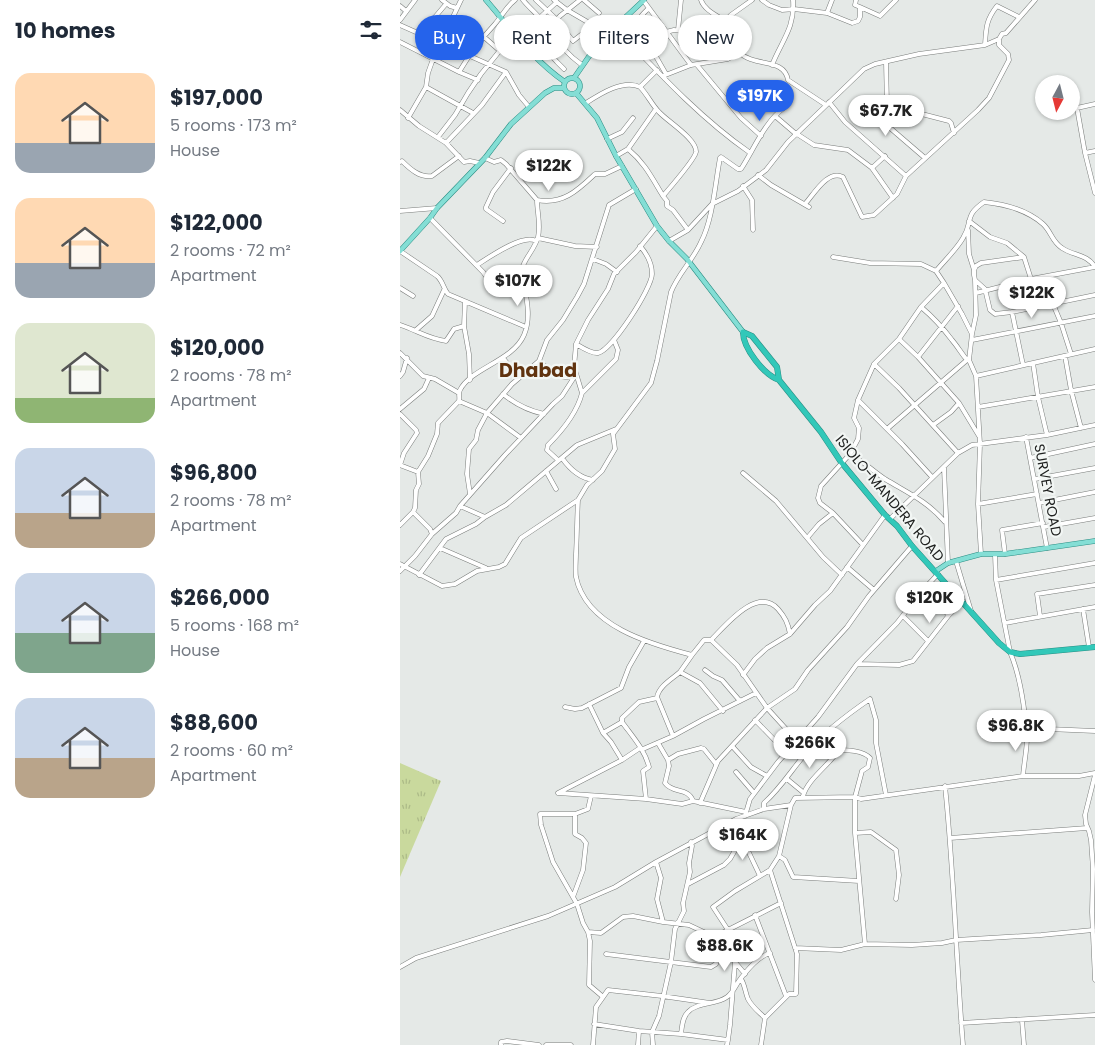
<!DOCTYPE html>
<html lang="en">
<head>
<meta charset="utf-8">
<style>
  :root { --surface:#fff; --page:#f6f6f7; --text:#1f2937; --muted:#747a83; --accent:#2563eb }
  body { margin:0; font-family:Poppins,sans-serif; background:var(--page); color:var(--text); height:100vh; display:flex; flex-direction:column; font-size:19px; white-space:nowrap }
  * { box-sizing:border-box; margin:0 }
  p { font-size:16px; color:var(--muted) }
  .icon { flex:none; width:28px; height:28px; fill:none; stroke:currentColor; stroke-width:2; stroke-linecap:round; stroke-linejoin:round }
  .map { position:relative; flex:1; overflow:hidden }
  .side { display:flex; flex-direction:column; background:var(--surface); width:400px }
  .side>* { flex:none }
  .top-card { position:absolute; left:15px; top:15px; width:475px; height:45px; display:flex; gap:10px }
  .needle { width:32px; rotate:187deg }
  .fabs { position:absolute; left:635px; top:75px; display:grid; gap:10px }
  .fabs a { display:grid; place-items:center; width:45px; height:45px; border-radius:50%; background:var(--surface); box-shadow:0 1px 4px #0004; font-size:25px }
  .price { position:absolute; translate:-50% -42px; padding:0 11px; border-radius:18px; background:#fff; color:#222; font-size:16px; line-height:32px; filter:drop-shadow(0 1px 2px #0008) }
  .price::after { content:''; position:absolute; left:50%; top:30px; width:15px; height:11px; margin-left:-8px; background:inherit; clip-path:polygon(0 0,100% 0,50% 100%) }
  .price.active { background:var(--accent); color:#fff }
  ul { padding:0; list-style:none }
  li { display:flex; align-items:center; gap:15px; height:125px; padding:0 15px }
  li span { display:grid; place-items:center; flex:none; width:140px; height:100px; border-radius:15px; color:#555 }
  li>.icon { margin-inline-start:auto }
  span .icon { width:60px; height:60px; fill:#fffc; stroke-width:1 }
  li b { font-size:21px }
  h2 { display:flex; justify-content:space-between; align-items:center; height:60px; padding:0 15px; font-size:21px }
  .chip { padding:0 18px; border-radius:22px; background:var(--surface); box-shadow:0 1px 4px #0004; font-size:18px; line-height:45px }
  .chip.active { background:var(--accent); color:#fff }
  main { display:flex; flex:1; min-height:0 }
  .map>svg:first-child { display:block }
</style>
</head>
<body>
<main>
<section class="side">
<h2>10 homes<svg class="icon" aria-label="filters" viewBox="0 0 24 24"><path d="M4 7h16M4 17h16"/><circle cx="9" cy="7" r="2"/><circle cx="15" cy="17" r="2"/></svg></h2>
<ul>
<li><span style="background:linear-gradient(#ffd9b3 70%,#9aa5b1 0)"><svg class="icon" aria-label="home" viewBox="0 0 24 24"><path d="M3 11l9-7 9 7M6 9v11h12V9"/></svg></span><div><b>$197,000</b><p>5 rooms · 173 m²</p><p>House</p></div></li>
<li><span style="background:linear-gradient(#ffd9b3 65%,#9aa5b1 0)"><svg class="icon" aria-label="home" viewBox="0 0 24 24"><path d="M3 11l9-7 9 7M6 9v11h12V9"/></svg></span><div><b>$122,000</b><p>2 rooms · 72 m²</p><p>Apartment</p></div></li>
<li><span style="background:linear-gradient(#dfe7d0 75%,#8fb573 0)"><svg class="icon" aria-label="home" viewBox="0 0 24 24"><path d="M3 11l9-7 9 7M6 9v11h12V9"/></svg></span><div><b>$120,000</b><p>2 rooms · 78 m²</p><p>Apartment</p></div></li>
<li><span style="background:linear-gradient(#c9d6e8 65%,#b9a48a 0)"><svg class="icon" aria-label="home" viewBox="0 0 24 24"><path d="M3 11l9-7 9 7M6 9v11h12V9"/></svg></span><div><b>$96,800</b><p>2 rooms · 78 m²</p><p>Apartment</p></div></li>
<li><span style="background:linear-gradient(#c9d6e8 60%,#7fa58c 0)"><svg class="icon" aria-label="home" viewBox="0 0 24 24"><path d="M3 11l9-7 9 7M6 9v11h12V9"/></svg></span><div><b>$266,000</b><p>5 rooms · 168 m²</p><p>House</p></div></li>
<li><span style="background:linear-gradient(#c9d6e8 60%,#b9a48a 0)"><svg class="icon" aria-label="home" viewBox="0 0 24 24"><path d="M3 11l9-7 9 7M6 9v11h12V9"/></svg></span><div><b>$88,600</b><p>2 rooms · 60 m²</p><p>Apartment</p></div></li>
</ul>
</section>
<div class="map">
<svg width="695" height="1045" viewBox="0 0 695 1045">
  <defs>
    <pattern id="grass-tufts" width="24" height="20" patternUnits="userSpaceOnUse" patternTransform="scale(1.25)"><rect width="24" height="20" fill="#c9d99d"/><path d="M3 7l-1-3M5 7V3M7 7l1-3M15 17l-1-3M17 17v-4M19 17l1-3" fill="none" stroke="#acba87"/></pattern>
  </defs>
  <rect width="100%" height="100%" fill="#e5e9e7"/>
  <path fill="url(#grass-tufts)" d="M0,763l41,18 -41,96z"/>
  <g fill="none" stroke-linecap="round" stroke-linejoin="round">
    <g stroke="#7a7d7b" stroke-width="5">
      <path id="minor" d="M42,0l8,6 7,2
        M123,0c7,9 18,17 24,27 9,14 21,28 35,38
        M136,0l18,17 19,24 13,-10 5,-7 -24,-14 -13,-10
        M184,0l15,13
        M243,0l48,65
        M301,0c4,13 24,18 33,28v15l5,9
        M362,0l7,5 13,5 12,-1 33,4 25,10 6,-2 2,-4v-10l20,9 16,-16
        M456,0l-1,5 5,2
        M0,6l6,5
        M249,8c-6,6 -12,10 -10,19l27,47
        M427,13l5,-13
        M35,17l16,7
        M0,20l15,-20
        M0,25l106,47 13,23 10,12
        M215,27c42,44 84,90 134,125
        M128,28l29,-26
        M148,29l12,-13 20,-16
        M278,30l3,-30
        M266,32l8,-2 38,5 19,-20 21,-15
        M84,37l15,13
        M29,38l6,-21 11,-13
        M0,42l59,30 19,8
        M585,45c1,-17 1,-25 12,-39l22,11
        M147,51l10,11 7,7
        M138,59l25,-21 5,-3
        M486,62l1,43 -5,11v5l43,37
        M297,65l44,53 20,18
        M372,65c10,-25 23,-37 21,-65
        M59,72c10,-17 22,-33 36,-48 7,-8 11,-17 20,-24
        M263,76l28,-11 37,-6 11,-7c15,16 45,5 49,28l38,25
        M26,87l47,26
        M240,87c7,7 12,18 19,25 8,9 38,27 37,40 -1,7 -27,37 -33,44l4,5v5l6,4 15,20
        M429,102l16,20 61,54
        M186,103c14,-9 37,-24 54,-16l17,-17
        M695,104l-18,4 8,45 10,40
        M487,105l62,16 2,2 3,10
        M0,110l19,16 27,17 18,19 6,-1 9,2
        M375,116l21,18
        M8,118l18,-31 2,-14 5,-14 28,-59
        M397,134l17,11 34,5 24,18 21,30
        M38,137l17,-22 13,-22 13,-19 33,-41
        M207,139l15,-7 11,-14
        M46,143l36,-38 24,-33
        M228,149c17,14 24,29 35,47
        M685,153l10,-2
        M216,156l12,-7 28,-40
        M85,158l9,4 7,-2 5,4 31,36c26,5 41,-10 58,-26h10l17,-8
        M0,162l2,-1c8,8 18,17 30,15l27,-20
        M472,168l13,-12
        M358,175l13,10 38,22
        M343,186l9,14 1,30
        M405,204c9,-10 23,-35 38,-27l19,40 12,-2 23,-21 9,-18 72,-66 11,-12 20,-38 -1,-6 -9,-9v-6
        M0,211l37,-3
        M30,218l53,54 11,15 13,4 18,1
        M103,221l-17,-12v-2l7,-15 18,-24
        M569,221l21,16 17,6 17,14 7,22
        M568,230l1,24 5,16
        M138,238l37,8 22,1
        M269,241l19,-11 24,-26 26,-13 28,-21 22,-28 76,-73 11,-5 44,-10 66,-9 14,-6 3,-5 4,-1 29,-33
        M0,251l37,25c6,5 6,12 11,18l78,33
        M433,257l37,6 51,1 15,7 8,12 18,31 10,20 -3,26 7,16 4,68 -2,60 3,50
        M193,259l13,5 11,8
        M77,265c11,-7 46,-32 59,-24
        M536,271c9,-11 20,-21 27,-33 11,-18 0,-21 21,-36 20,2 43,8 59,22 8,7 9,18 19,24 12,8 25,6 33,19l-64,12 -55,14
        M625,281l7,27
        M0,288l13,8
        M65,302l-1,24 5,28 1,26
        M653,304l8,19 10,31
        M521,307c12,10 22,21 31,33 6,7 9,13 15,20
        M612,312l-17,2 -5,-4 -5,-21 -10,-9 -1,-5v-5l2,-4 5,-3 43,-6
        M0,325c16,5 29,14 46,16l8,-12 10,-3
        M16,330l16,-14 12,-26
        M572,334l4,-19 -1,-35
        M499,339l19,18 41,46 20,33
        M572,340l123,-24
        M176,344c5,3 16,10 22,9 14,-3 54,-65 54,-79 0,-11 -5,-20 -12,-28
        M0,353l23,23 12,3 24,14
        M665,356l6,34 10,38
        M518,357l40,-51
        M103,358l16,20
        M139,361c11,9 20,19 34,16
        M633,363l5,34 9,38
        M474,364l25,24 59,65
        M623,365l-11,-53 83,-17
        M175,370l7,23
        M0,376l3,-4 4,-14
        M576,376l119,-27
        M103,394c11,9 27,17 41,20
        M458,400l44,44 30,33
        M578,407l117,-20
        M0,409l24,-20 5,-11
        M0,414l16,16 1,3 -13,20 -4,12
        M533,425l18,-13 8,-9
        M487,429l80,-69h2
        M626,437l21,111
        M121,438l-34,-25 -28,-12c1,-4 -1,-7 1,-11 11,-22 53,-29 64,-55 9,-21 0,-44 -2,-66 2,-10 13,-20 16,-32 3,-12 -1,-25 -1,-37
        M450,454c13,7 23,17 35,25 23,14 42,22 60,43
        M162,458c7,10 18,20 31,22
        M630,458l65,-14
        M158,460l-11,-10 1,-5c14,-14 29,-32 34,-52l34,-34 2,-9 -4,-10
        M0,465l18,7
        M544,468l4,95
        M146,471l10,18
        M343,473l33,28 47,56 19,18
        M635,479l60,-11
        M70,494l-3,-20 2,-25 7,-9 2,-10 9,-17 25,-29 27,-23 8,-21 16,-20 14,-23 7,-13 25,-79 27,-16
        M178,500c-1,18 -1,36 -2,54 0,7 -1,16 0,23 10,49 74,67 116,78l12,-15h7c15,-15 46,-54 67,-31 7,8 10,14 12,25
        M639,503l56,-11
        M578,504l59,-10
        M60,506l25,11 21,-12 71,-60 39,-16
        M433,513l-13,-10 -2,-5 3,-12 29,-32 8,-15 1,-11 -5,-10 4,-18 16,-36 25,-25 22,-32 23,-24
        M490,519l68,-66 14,-8 75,-10 48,-10
        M0,525l13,-13
        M644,527l51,-9
        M32,534l-2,-5 -17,-17 2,-4 1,-18 3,-6 -1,-12 10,-16 9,-22 1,-11 21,-22
        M408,537l11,-13 14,-11 30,32
        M40,548l46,20
        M605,554l-3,-24 41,-7
        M595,555l1,25 14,72c10,23 15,59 17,85 0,12 -3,26 -4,39
        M556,561l15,50
        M0,564l42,22 13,-2 22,-13 22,-4 6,-3 16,-26 57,-38 9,-15 15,-14 13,-22 -2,-15 38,-51 6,-22 14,-69c7,-18 22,-32 30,-50 12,-23 14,-58 19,-84l1,-1 17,12h3c13,-20 24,-48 44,-62
        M447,567l27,23
        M0,571l15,-15 17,-22 24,-21 4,-7 45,-51 48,-51 9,-8 11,-17 3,-35 12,-24 20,-31 6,-15 22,-22 21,-26
        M19,575l27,-36 30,-15 9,-7
        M596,580l99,-17
        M522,591l27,24
        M683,609l6,38
        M503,616l25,25
        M640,616l-3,-22 58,-9
        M605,623l90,-16
        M311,640l26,25 30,43 30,33
        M292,655l-12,17 20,11 23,28
        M457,664l42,1 14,-4 36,-46 14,-14
        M305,670l8,6 9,4 18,21
        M343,675l12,-16 12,-11 23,-14 25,-29 15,-14 55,-76
        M189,704l14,29 8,9 11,18
        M165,707l10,2 7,-1 39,-20 8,-21 15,-26
        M355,720l32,33
        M625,728l70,3
        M203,733l19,-11
        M273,736l-16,-39c2,-11 15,-18 23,-25
        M419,739l19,12c8,-2 26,0 32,7l-2,9 -6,4 -7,26v36l10,111
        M258,743l10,17 1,6 -4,17c8,11 23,4 28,18
        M332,746l19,21 16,9
        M268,760l10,-6 23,-6 3,1 12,15
        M336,772l18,21
        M695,775l-10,40 1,9 3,7 2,9 2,29 -1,43 3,68
        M387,779l17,14
        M545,786c9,86 11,173 18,259
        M158,793l64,-33 18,-12 3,1 30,-13 31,-17 52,-26
        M158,793l88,6 36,5 11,-3 53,11
        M403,796c5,-17 25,-30 35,-45
        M246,799l-3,-28 6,-4c-4,-17 -17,-31 -27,-45v-4l17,-16 18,-4
        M300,803l18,-42 49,-53 28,-19 13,-19 39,-43 22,-31 43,-50
        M364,809v-6c17,-15 28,-34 43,-51 18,-21 41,-38 63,-53l6,21v23l10,52
        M175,814h-35l1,11 12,37 24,42 6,19 5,9 2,9 -1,44 13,11
        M345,816l5,-17 28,-37 40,-45 39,-53 40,-41 25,-32 16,-17
        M455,833l16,-1 25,18 3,25 -3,24
        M342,838l18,38
        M550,838l137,-10
        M256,862l5,16 -4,21 6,23
        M459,881l-66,-4 -8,-17 -6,-4 12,-51 4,-7 60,-1 6,2 162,-23h56l16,-3
        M288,884l36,-19 6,-6 12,-21 -6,-19
        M173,897l10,-27 3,-27 -4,-5 -7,-4v-20l13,-5 3,-13
        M355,915l31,81
        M188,932l13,1 22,-16 10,-1 30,6 26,3 17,8h16l59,-30
        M395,948l46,2 24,-6 47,1 30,-2 14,-3 85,-5 52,-5
        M206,954l105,13 5,-3 6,-31
        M335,962l10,12
        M0,967l16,-9 132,-42 67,-29 41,-25 80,-43 28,-10 27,-4
        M341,979c4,6 4,13 7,20 4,8 11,13 17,19
        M622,1020l2,25
        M561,1023l134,-8
        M194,1024l45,7 42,3c1,-7 1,-16 7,-22 9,-10 28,-7 39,-15 7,-5 9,-13 14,-19 8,-10 17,-21 29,-25
        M281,1034l47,6 -1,5
        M328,1040l2,-15 6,-75 -8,-20 -15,-23 22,-16 35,-21 9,-14
        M101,1045v-3l6,-1 32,4
        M146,1045h25
        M193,1045l3,-38 12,-17 54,6 48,7
        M238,1045l1,-14
        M253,1045l-1,-13 7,-16 12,-54 4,-33 9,-18 -1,-8 7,-31 -1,-9 3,-17 -1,-4
        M361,1045l4,-27 24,-24h7l1,-40 -27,-84"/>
    </g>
    <g stroke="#2c8e84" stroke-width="5.5">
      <path id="major" d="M86,0c24,28 48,61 79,82
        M164 86a8 8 0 1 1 16 0a8 8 0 1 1-16 0Z
        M174,78l25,-36 45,-42
        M176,93l21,25 19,38 41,70 12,15 18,18 56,73
        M0,251l30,-33 7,-10 48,-50 26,-34 34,-31 9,-5h10
        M536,571l12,-8 33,-9h24l90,-13"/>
    </g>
    <g stroke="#2c8e84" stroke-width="6">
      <path id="highway" d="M343,332l9,4 25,31 2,13c-15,-5 -36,-32 -36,-48z
        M379,380l42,52 20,30 44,53 12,11 15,20 87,97 11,9 10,2 75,-7"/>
    </g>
    <use href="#minor" stroke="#fff" stroke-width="4"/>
    <use href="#major" stroke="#84ded5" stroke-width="4.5"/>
    <use href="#highway" stroke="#32c8b9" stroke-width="5"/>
  </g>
  <g text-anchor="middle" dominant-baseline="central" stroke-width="4.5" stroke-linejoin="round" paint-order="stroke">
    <g font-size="14" fill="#202221" stroke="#f2f6f4">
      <text transform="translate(648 490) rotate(79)">SURVEY ROAD</text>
      <text transform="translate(490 498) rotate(50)">ISIOLO-MANDERA ROAD</text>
    </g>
    <g font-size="19" font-weight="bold" fill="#60330f" stroke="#f2f6f4">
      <text x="138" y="370">Dhabad</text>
    </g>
  </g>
</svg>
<div class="fabs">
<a><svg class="needle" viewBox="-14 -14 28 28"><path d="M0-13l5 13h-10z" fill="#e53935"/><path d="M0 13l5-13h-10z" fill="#747a83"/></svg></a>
</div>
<b class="price active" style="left:360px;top:122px">$197K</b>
<b class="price" style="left:486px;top:137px">$67.7K</b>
<b class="price" style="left:149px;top:192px">$122K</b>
<b class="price" style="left:118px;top:307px">$107K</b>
<b class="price" style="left:632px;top:319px">$122K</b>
<b class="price" style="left:530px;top:624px">$120K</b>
<b class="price" style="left:616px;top:752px">$96.8K</b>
<b class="price" style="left:410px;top:769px">$266K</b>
<b class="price" style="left:343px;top:861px">$164K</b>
<b class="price" style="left:325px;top:972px">$88.6K</b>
<div class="top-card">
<a class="chip active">Buy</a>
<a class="chip">Rent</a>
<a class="chip">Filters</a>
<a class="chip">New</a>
</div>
</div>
</main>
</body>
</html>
